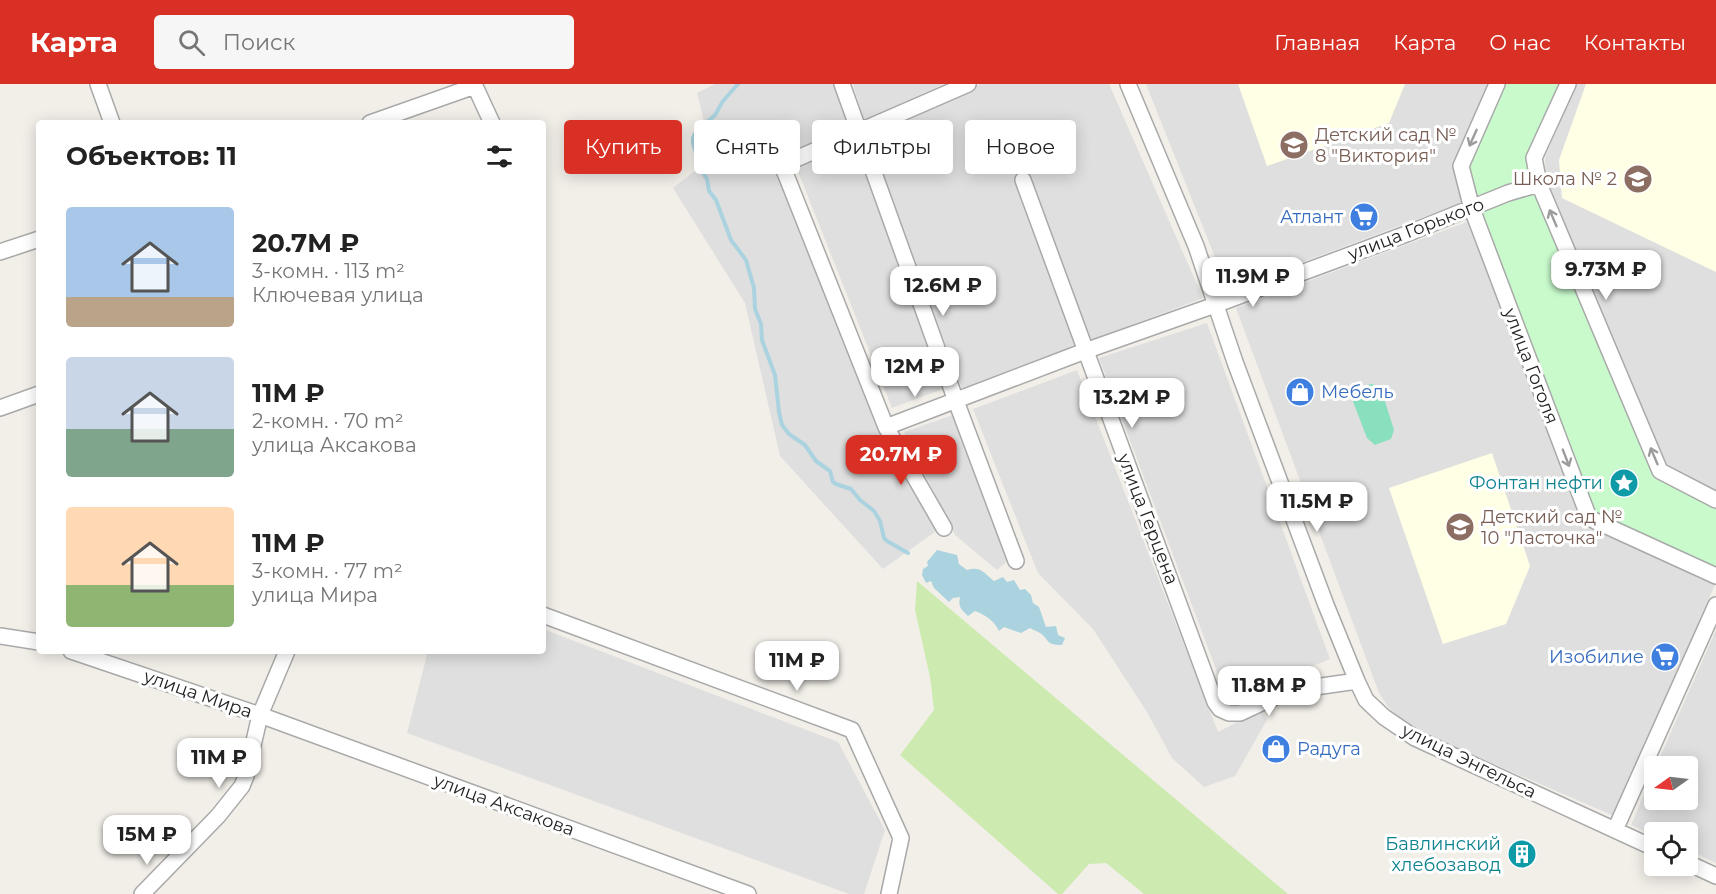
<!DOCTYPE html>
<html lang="ru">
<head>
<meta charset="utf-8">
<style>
  :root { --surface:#fff; --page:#f6f6f6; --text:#222; --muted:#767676; --accent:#d93025 }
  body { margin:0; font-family:Montserrat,sans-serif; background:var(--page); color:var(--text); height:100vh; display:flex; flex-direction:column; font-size:22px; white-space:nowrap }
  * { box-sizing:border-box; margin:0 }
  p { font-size:20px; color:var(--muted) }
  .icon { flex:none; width:33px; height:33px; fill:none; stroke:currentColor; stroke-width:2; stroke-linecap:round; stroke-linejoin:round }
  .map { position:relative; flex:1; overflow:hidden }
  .drawer { position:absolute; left:36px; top:36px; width:510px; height:534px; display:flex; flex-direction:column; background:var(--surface); border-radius:6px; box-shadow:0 3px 15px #0003 }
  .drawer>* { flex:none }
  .top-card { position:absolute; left:564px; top:36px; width:570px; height:54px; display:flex; gap:12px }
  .needle { width:39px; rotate:256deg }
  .buttons { position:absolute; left:1644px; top:672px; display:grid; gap:12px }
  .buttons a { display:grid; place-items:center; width:54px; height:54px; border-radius:6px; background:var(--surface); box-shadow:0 3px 15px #0003; font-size:30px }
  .price { position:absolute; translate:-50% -51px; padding:0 14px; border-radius:12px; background:#fff; color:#222; font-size:20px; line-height:39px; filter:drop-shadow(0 2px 3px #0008) }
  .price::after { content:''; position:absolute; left:50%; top:36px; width:18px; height:14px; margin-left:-9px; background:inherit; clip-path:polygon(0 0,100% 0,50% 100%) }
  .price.selected { background:var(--accent); color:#fff }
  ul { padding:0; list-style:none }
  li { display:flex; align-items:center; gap:18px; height:150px; padding:0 30px }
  li span { display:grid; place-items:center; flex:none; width:168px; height:120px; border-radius:6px; color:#555 }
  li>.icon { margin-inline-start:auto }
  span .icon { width:72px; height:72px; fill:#fffc; stroke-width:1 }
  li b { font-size:26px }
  h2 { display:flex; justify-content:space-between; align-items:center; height:72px; padding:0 30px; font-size:26px }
  .pill { padding:0 21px; border-radius:6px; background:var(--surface); box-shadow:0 3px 15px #0003; font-size:21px; line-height:54px }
  .pill.selected { background:var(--accent); color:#fff }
  header { display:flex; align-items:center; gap:36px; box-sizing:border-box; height:84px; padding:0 30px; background:var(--accent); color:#fff }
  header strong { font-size:28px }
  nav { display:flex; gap:33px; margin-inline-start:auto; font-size:21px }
  .search { width:420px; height:54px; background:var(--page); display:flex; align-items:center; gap:15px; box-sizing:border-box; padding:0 21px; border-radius:6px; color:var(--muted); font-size:22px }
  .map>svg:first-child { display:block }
</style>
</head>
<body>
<header>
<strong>Карта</strong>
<div class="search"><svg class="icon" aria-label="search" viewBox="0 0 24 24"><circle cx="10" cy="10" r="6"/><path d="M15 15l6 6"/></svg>Поиск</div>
<nav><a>Главная</a><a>Карта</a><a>О нас</a><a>Контакты</a></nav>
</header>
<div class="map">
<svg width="1716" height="810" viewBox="0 0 1716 810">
  <rect width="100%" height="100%" fill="#f2efe9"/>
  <path fill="#e0dfdf" d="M715,0h120l14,42 -73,38 163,365 -56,40 -103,-113 -35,-153 -72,-115 40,-31 -16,-64z
    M853,0h91l-80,36z
    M980,0h129l94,214 -241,91 -95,-257z
    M1146,0h342l-35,81 10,37 -235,88z
    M1577,0h139v407l-51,-25 -119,-285 -1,-24z
    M855,55l88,250 -51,19 -97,-244z
    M1467,138l117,300 132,60 -102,234 -199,-86 -22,-16 -14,-21 -143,-385z
    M1207,239l123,336 -102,42 -129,-343z
    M1077,286l141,362 43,-22 6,10 -32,56 -31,11 -32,-29 -25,-46 -54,-83 -55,-56 -65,-164z
    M953,331l57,144 -13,11 -42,-35 -51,-103z
    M543,545l295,113 47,88 -21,64h-15l-442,-161 21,-82h115z
    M1716,546v233l-28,-13v-18h-34v3l-23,-10 23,-54v29h34v-34h-32z"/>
  <path fill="#ffffe5" d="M1238,0h167l-16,39 -122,43z
    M1586,0h130v188l-154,-74 -3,-38z
    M1492,369l38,113 -24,58 -63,20 -54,-156z"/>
  <path fill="#cdebb0" d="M917,497l371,313h-144l-38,-31 -17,1 -27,30h-4l-158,-139 34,-45 -4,-33 -15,-67z"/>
  <path fill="#c8facc" d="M1497,0h71l-34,74 126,313 56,29v76l-127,-58 -128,-352z"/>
  <path fill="#88e0be" d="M1370,300l7,1 5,7 12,38 -3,9 -16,6 -8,-7 -15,-39c1,-10 10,-11 18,-15z"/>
  <path fill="#aad3df" d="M937,466l20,5 2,9 8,6c15,-4 16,3 27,11l9,-4 4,5 7,-2 6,10 5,-1 6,6 2,8 6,4 7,20 10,-1 2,9 7,3 -3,7c-17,0 -12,-5 -22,-12 -3,-2 -7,-3 -10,-5l-9,5 -17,-6 -5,4c-5,-11 -14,-16 -24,-20l-7,5c-7,-7 -10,-9 -8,-19l-7,1 -4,4 -15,-14 -3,-7 -5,2 -4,-8 1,-6 5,-3 -1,-4z"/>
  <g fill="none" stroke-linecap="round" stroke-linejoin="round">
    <path stroke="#aad3df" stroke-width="4" d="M738,0l-15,17 -8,14 -19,17 -3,6v5l7,25 7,11 2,12 7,9 15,40 15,20 8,28 1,21 6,15 1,16 13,35 4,37 3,13 7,9 16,11 11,16 14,10 3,11 3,2 15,5 9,11 14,11 6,10 4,17 3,3 21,12"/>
    <g stroke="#a9a9a9" stroke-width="18">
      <path id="minor" d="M98,0l14,39
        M474,0l18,39
        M842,0l114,317 60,160
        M1128,0l68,162 39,116 91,243 31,76 9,19 18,17 31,21 239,110
        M1497,0l-36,82 11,43 117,309 127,58
        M1568,0l-34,74 5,26 121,287 56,29
        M370,39l105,-37
        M1023,96l192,522 5,7 9,4h11l47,-22 70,-10
        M0,168l39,-13
        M0,324l39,-14
        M886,343l199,-76 130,-46 194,-72 99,-40 31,-9
        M944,444l-58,-101 -104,-262 186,-81
        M543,531l309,115 49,108 -12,56
        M0,552l39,6
        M71,567l189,64 27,-64
        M1615,746l101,-225
        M1688,779l28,13
        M142,810l76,-78 24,-30 4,-10 14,-61 488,179"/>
    </g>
    <use href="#minor" stroke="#fff" stroke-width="15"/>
  </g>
  <defs><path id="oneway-shaft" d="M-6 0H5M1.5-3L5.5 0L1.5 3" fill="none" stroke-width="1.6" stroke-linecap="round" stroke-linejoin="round" transform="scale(1.5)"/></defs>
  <g stroke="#9c9c9c">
    <use href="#oneway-shaft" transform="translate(1473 54) rotate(114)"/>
    <use href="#oneway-shaft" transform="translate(1553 134) rotate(-113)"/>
    <use href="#oneway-shaft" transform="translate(1654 372) rotate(-113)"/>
    <use href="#oneway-shaft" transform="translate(1566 374) rotate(69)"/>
  </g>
  <defs>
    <g id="school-disc" transform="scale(1.5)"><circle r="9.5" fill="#8d6e63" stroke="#fff"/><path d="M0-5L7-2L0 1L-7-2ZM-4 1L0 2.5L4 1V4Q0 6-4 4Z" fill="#fff"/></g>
    <g id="supermarket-disc" transform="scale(1.5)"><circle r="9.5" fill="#3f7fe0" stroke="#fff"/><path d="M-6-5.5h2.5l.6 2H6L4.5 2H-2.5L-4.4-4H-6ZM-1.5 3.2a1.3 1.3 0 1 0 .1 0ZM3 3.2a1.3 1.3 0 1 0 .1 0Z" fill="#fff"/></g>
    <g id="shop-disc" transform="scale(1.5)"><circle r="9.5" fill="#3f7fe0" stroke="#fff"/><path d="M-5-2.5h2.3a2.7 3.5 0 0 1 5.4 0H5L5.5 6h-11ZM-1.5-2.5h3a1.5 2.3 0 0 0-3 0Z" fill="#fff"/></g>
    <g id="sight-disc" transform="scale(1.5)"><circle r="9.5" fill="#0f9aa8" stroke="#fff"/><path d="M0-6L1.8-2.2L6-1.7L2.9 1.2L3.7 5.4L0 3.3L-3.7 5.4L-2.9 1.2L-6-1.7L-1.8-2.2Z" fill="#fff"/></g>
    <g id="building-disc" transform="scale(1.5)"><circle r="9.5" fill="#0f9aa8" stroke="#fff"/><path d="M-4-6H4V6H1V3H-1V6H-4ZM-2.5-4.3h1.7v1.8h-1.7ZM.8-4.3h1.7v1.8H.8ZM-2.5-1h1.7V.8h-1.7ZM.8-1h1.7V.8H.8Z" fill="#fff"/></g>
  </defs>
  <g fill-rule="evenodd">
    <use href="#school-disc" x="1294" y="61"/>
    <use href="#school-disc" x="1638" y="95"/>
    <use href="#supermarket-disc" x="1364" y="133"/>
    <use href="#shop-disc" x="1300" y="308"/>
    <use href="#sight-disc" x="1624" y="399"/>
    <use href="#school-disc" x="1460" y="443"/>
    <use href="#supermarket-disc" x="1665" y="573"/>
    <use href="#shop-disc" x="1276" y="665"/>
    <use href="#building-disc" x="1522" y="770"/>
  </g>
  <g text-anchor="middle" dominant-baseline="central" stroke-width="6" stroke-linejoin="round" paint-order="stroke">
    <g font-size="18" fill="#785e54" stroke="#fff" text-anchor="start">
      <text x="1315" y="51">Детский сад №<tspan x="1315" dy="21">8 "Виктория"</tspan></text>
      <text x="1617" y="95" text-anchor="end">Школа № 2</text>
      <text x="1481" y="433">Детский сад №<tspan x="1481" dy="21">10 "Ласточка"</tspan></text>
    </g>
    <g font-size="18" fill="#366cbe" stroke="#fff" text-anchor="end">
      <text x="1343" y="133">Атлант</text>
      <text x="1321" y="308" text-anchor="start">Мебель</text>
      <text x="1644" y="573">Изобилие</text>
      <text x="1297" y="665" text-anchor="start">Радуга</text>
    </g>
    <g font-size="18" fill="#222" stroke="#fff">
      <text transform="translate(1416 145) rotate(-21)">улица Горького</text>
      <text transform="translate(1531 282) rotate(69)">улица Гоголя</text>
      <text transform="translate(1148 435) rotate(69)">улица Герцена</text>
      <text transform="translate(198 610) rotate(19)">улица Мира</text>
      <text transform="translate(1469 677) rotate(26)">улица Энгельса</text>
      <text transform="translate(504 721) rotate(20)">улица Аксакова</text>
    </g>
    <g font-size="18" fill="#0d838f" stroke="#fff" text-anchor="end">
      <text x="1603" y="399">Фонтан нефти</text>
      <text x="1501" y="760">Бавлинский<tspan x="1501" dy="21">хлебозавод</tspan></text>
    </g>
  </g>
</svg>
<div class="buttons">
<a><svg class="needle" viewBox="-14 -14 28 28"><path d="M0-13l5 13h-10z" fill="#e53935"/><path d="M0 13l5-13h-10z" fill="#767676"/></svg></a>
<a><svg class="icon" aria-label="locate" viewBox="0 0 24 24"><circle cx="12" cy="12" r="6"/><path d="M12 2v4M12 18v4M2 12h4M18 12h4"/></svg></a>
</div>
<b class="price" style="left:1606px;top:217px">9.73M ₽</b>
<b class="price" style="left:1253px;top:224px">11.9M ₽</b>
<b class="price" style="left:943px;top:233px">12.6M ₽</b>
<b class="price" style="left:915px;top:314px">12M ₽</b>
<b class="price" style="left:1132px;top:345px">13.2M ₽</b>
<b class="price selected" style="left:901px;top:402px">20.7M ₽</b>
<b class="price" style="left:1317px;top:449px">11.5M ₽</b>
<b class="price" style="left:797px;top:608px">11M ₽</b>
<b class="price" style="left:1269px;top:633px">11.8M ₽</b>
<b class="price" style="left:219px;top:705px">11M ₽</b>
<b class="price" style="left:147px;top:782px">15M ₽</b>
<div class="top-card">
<a class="pill selected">Купить</a>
<a class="pill">Снять</a>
<a class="pill">Фильтры</a>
<a class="pill">Новое</a>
</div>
<section class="drawer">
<h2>Объектов: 11<svg class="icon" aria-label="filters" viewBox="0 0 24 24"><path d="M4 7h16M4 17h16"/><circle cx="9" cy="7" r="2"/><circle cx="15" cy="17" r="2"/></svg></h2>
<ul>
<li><span style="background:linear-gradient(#a9c7e8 75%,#b9a48a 0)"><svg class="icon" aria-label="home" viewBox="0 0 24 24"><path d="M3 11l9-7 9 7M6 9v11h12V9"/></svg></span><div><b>20.7M ₽</b><p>3-комн. · 113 m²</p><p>Ключевая улица</p></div></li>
<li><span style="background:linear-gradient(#c9d6e8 60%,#7fa58c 0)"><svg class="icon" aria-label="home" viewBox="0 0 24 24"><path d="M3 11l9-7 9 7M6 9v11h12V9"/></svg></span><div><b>11M ₽</b><p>2-комн. · 70 m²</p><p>улица Аксакова</p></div></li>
<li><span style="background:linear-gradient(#ffd9b3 65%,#8fb573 0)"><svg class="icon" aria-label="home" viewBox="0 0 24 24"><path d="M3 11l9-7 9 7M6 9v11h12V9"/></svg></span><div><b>11M ₽</b><p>3-комн. · 77 m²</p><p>улица Мира</p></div></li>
</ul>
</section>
</div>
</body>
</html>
